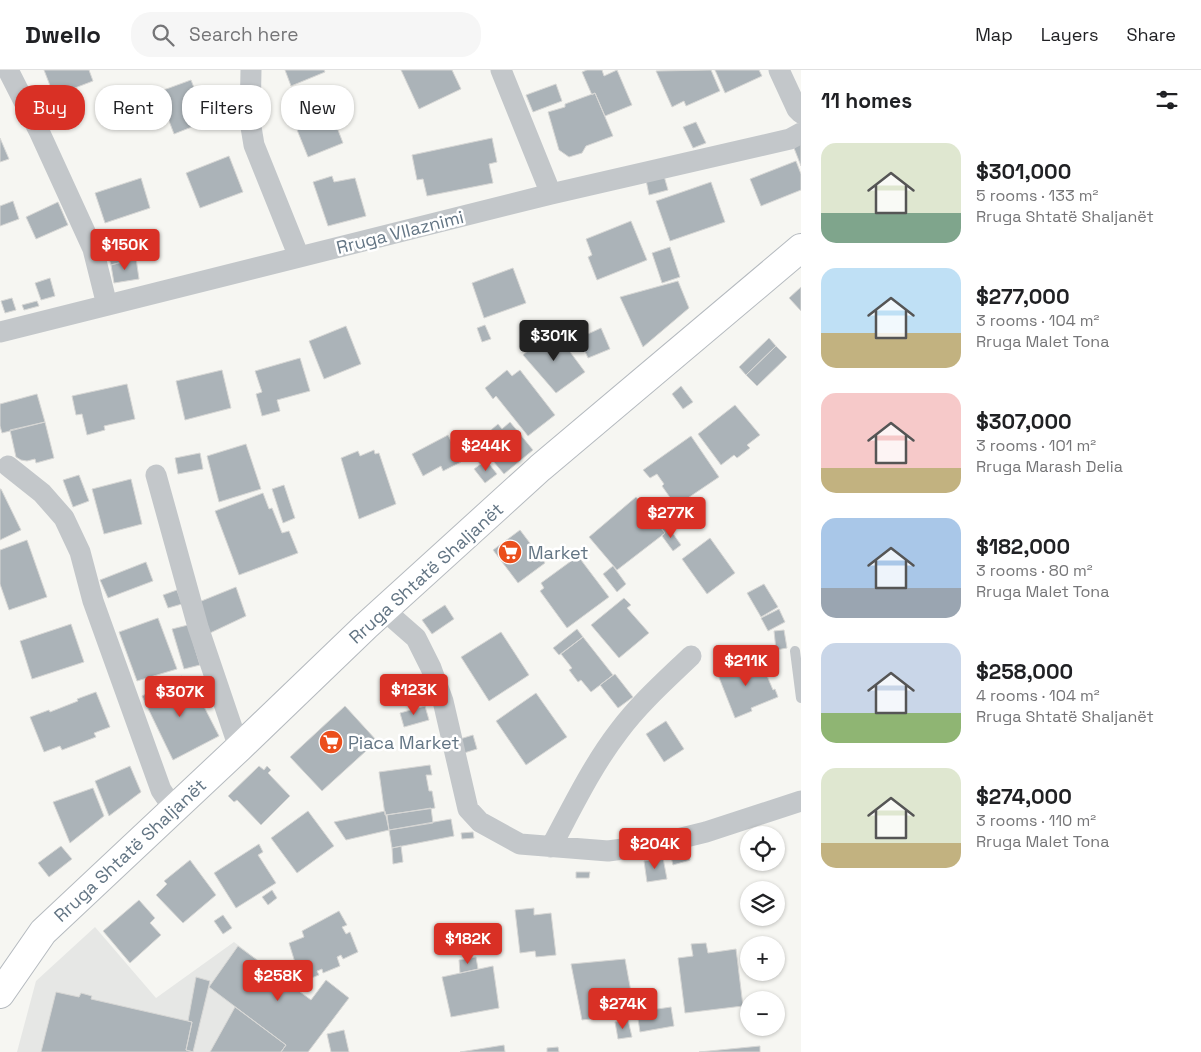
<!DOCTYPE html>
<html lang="en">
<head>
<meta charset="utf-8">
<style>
  :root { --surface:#fff; --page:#f6f6f6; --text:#202124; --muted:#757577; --line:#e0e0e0; --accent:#d93025 }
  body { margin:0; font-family:"Space Grotesk",sans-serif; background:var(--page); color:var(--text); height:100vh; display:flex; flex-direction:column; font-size:19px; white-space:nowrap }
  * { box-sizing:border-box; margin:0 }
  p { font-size:16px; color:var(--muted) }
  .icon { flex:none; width:28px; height:28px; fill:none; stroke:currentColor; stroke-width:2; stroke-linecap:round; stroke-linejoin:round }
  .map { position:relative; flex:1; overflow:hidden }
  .panel { display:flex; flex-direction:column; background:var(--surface); width:400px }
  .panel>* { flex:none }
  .hud { position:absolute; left:15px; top:15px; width:475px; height:45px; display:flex; gap:10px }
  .buttons { position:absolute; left:740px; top:756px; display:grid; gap:10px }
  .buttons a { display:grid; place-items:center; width:45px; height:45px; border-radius:50%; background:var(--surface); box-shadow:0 1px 4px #0004; font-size:25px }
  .price { position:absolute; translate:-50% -42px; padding:0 11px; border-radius:5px; background:var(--accent); color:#fff; font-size:16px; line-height:32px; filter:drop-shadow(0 1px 2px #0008) }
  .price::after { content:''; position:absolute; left:50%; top:30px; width:15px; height:11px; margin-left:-8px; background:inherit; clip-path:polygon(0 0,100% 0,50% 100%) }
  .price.current { background:#222; color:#fff }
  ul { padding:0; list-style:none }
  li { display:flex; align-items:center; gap:15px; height:125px; padding:0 20px }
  li span { display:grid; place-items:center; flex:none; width:140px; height:100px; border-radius:15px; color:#555 }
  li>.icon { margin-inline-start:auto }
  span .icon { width:60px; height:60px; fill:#fffc; stroke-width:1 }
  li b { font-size:21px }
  h2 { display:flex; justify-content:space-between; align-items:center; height:60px; padding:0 20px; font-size:21px }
  .chip { padding:0 18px; border-radius:20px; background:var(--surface); box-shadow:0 1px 4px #0004; font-size:18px; line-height:45px }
  .chip.current { background:var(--accent); color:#fff }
  header { display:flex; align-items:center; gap:30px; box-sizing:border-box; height:70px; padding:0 25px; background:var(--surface); border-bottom:1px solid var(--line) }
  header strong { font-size:24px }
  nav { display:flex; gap:28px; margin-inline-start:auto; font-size:18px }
  .search { width:350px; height:45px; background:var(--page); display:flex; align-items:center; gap:12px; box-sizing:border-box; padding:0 18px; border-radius:20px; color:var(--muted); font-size:19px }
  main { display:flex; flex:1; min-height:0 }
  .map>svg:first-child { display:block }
</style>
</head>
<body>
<header>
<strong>Dwello</strong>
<div class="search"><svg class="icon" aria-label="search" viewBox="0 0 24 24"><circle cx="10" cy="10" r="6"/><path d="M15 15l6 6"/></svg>Search here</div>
<nav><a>Map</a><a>Layers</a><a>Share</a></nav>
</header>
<main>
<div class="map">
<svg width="801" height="982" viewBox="0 0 801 982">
  <rect width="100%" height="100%" fill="#f6f6f2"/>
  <path fill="#e6e7e5" d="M95,857l61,71 78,-56 77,58 15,-20 23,18 -41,54h-291l19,-71z"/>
  <path fill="#abb3b8" stroke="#d7d7d5" d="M44,0h45l4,11 -39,15z
    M285,0h39l1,2 -34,14z
    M401,0h51l9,19 -42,20z
    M587,0h15l2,6 13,-6 15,35 -27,11 -10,-23 -3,2 -10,-23z
    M711,0l9,21 -34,15 -2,-5 -12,6 -16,-36z
    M715,0h44l3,6 -37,17z
    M191,10l16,41 -33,13 -16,-42z
    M556,14l6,17 -29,11 -7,-17z
    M595,23l18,43 -27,10 -4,7 -13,4 -10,-7 -11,-38 17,-5v-3z
    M325,26l18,47 -35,14 -19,-47z
    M696,52l10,21 -13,5 -10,-21z
    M0,68l9,21 -9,3z
    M492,68l5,24 -8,2 4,19 -66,13 -4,-17 -6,1 -5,-25z
    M801,69v27l-9,-23z
    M229,86l14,36 -43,16 -14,-35z
    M796,91l5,13v16l-40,16 -11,-27z
    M332,106l2,6 21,-4 11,38 -38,10 -15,-44z
    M664,106l4,14 -19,5 -3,-15z
    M141,108l9,30 -45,15 -10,-30z
    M711,112l14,40 -55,19 -14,-40z
    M13,131l6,18 -19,7v-20z
    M58,132l10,23 -32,14 -10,-22z
    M631,151l16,39 -50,20 -9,-23 4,-2 -6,-16z
    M132,174l4,14 -25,7 -4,-14z
    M670,177l10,30 -18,6 -10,-30z
    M136,188l3,21 -25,4 -3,-18z
    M513,198l13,35 -42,15 -12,-35z
    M50,208l5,18 -14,4 -6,-17z
    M678,211l11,27 -46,39 -23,-50z
    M801,217v24l-12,-13z
    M12,228l4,12 -11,3 -4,-12z
    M37,231l2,5 -15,4 -2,-5z
    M485,255l6,14 -9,3 -5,-14z
    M346,256l15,38 -37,15 -15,-38z
    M601,258l9,21 -22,9 -9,-20z
    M553,259l32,43 -29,21 -33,-38z
    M769,268l7,8 -30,29 -7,-8z
    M776,276l11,11 -30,29 -11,-11z
    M300,288l10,33 -33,9 3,11 -18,5 -6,-22 6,-2 -7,-21z
    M222,300l9,38 -46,12 -9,-39z
    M507,300l5,6 8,-6 35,45 -27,21 -32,-40 -3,3 -8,-11z
    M127,314l8,35 -31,7 1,4 -18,5 -5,-21 -6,1 -4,-19z
    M681,316l12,16 -10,7 -11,-15z
    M37,324l8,28 -43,11 -2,-7v-22z
    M735,335l25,30 -13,10 3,3 -13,10 -3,-3 -13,10 -23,-31z
    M45,352l9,36 -18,5 -1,-4 -8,2 -6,-1 -5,-3 -6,-27z
    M510,352l23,28 -29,24 -27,-32 21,-18 4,5z
    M448,365l13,27 -18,9 -2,-5 -18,10 -11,-22z
    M691,366l28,41 -43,29 -14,-20 2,-2 -7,-10 -7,4 -7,-8z
    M246,374l15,45 -42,13 -12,-46z
    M374,380l1,4 4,-1 17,51 -37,15 -18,-61 17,-7 2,5z
    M480,382l6,8 -6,4 -6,-8z
    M200,383l3,16 -25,5 -3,-16z
    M486,390l11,14 -12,9 -11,-14z
    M79,405l10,26 -16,6 -10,-27z
    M131,409l11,45 -38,10 -12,-45z
    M284,415l11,33 -12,5 -11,-34z
    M0,419h1l20,41 -21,10z
    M263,423l6,16 3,-1 10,25 7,-2 9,22 -59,22 -24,-64z
    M636,427l29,36 -48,37 -28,-33z
    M667,455l14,20 -8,6 -11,-15 3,-3 -3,-4z
    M520,460l25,33 -27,20 -25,-33z
    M710,468l25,35 -28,21 -25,-35z
    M27,470l20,57 -38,13 -9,-26v-34z
    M578,486l31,41 -42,31 -27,-37 4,-3 -3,-5z
    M146,492l7,19 -45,17 -8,-18z
    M613,496l13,18 -9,8 -14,-18z
    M764,514l14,23 -17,10 -14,-24z
    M236,517l10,29 -36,17 -11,-31z
    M177,520l5,14 -14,4 -5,-13z
    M624,528l7,7 -4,3 22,25 -30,25 -28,-33z
    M445,535l9,14 -22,15 -10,-14z
    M779,539l6,13 -17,9 -7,-13z
    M158,548l19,51 -40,12 -18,-49z
    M71,554l13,38 -52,17 -12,-38z
    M188,555l12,40 -16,4 -12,-40z
    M577,559l6,8 -24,18 -6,-7z
    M784,560l3,18 -11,2 -2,-19z
    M501,562l28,43 -40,26 -28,-44z
    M583,567l30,38 -22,17 -10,-12 -3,2 -9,-12 3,-2 -11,-14z
    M760,589l13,31 2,-1 3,8 -27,11 1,3 -17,7 -19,-48 14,-5 2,5z
    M615,604l18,23 -15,11 -18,-23z
    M182,606l8,18 6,-3 23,45 -46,24 -31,-64z
    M96,622l14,35 -16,6 2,4 -34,13 -2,-4 -16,6 -14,-35 19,-7 1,2 28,-11 -1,-2z
    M536,623l31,44 -41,28 -30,-44z
    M345,636l32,35 -55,50 -32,-34z
    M425,636l4,14 -25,7 -4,-14z
    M666,651l18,28 -20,13 -18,-28z
    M473,665l4,14 -13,4 -4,-14z
    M430,695l2,10h-6l3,16h3l3,17 -50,7 -6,-43z
    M130,696l11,26 -32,24 -14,-35z
    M259,696l5,4 3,-4 4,4 -3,3 22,23 -29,29 -24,-25 -3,2 -6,-6z
    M93,718l11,28 -34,27 -17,-41z
    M431,738l2,15 -44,7 -2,-15z
    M308,741l26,35 -37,27 -26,-35z
    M385,741l4,19 -43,10 -12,-18z
    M451,749l3,17 -62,12 -3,-18z
    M473,762l1,6 -12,1 -1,-6z
    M259,774l4,8 -5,3 18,28 -40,25 -22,-35z
    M61,776l11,13 -23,18 -11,-14z
    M401,776l2,16 -10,2 -1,-16z
    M688,782l2,8 -17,5 -2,-8z
    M663,788l4,21 -20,3 -3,-21z
    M190,790l26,35 -33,28 -27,-28 11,-11 -3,-3z
    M576,802h14l-1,6h-13z
    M272,820l5,8 -9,7 -6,-8z
    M139,830l16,18 -5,5 11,12 -31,28 -27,-32z
    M534,838v7l17,-2 5,42 -20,2 -1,-6 -15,2 -5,-43z
    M339,841l8,14 -5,2 4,7 4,-2 8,20 -15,7 -2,-4 -4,2 3,9 -17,7 -1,-4 -5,2 2,4 -18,7 -12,-39 15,-6 -2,-6z
    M223,845l9,13 -9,6 -9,-13z
    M706,873l2,10 28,-4 7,57 -58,7 -7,-55 15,-2 -2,-12z
    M238,876l73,54 15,-20 23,18 -41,54h-27l5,-7 -77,-58z
    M476,887l2,12 -18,4 -1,-13z
    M625,889l10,55 -53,6 -11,-56z
    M493,896l6,42 -48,9 -9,-40z
    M196,907l14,4 -17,71 -7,-2 6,-28 -4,-1z
    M56,922l23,5 2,-4 11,3 -1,3 101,23 -6,28 7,2h-152z
    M235,937l51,38 -5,7h-71z
    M671,937l3,19 -34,6 -3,-20z
    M628,950l4,17 -14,2 -3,-17z
    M344,960l5,22h-18l-4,-18z
    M504,975l1,7h-45z
    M760,976v6h-61z
    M558,977l1,5h-12v-4z"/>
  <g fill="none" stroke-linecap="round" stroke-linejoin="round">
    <g stroke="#b5babf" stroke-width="30">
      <path id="secondary" d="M0,924l43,-62 196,-184 127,-122 174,-158 261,-220"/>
    </g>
    <path stroke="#c3c7ca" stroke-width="10" d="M795,581l6,47"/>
    <path stroke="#c3c7ca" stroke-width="21" d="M8,0l31,61 54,118 14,56
      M251,0l-1,51 4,24 45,112
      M501,0l50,124
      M779,0l18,39 4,4
      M0,262l551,-138 239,-55 11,-6
      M8,396l34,27 22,25 16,34 13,49 68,189 13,19
      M156,405l42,152 41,121
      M384,540l32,28 15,30 12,33 25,108 12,13 40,22 88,7 45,-6 53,-13 95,-31
      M551,777c21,-39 41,-81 68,-116 21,-28 47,-51 72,-75"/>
    <use href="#secondary" stroke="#fff" stroke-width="28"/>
  </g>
  <defs>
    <g id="supermarket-disc" transform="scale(1.25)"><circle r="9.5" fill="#eb4f1c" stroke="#fff"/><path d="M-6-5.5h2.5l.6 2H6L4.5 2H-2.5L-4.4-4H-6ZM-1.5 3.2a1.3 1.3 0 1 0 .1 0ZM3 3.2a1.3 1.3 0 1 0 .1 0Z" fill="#fff"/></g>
  </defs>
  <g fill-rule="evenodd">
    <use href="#supermarket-disc" x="510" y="482"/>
    <use href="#supermarket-disc" x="331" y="672"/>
  </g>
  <g text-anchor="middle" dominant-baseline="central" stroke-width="5" stroke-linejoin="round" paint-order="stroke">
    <g font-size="18" fill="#637584" stroke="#fff">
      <text transform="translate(400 162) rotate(-14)">Rruga Vllaznimi</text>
      <text transform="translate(426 503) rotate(-42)">Rruga Shtatë Shaljanët</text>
      <text transform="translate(130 780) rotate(-43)">Rruga Shtatë Shaljanët</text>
    </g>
    <g font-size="18" fill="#637584" stroke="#fff" text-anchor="start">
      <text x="528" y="482">Market</text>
      <text x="348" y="672">Piaca Market</text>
    </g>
  </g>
</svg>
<div class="buttons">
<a><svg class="icon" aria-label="locate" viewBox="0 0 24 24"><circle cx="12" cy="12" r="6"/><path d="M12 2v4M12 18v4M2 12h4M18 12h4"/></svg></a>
<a><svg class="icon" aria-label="layers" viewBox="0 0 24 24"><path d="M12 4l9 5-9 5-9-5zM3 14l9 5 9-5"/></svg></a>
<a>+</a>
<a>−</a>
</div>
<b class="price" style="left:125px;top:201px">$150K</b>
<b class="price current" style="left:554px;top:292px">$301K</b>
<b class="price" style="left:486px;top:402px">$244K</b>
<b class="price" style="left:671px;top:469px">$277K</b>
<b class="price" style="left:746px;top:617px">$211K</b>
<b class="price" style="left:414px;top:646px">$123K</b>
<b class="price" style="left:180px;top:648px">$307K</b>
<b class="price" style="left:655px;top:800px">$204K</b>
<b class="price" style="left:468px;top:895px">$182K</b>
<b class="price" style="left:278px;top:932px">$258K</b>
<b class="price" style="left:623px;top:960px">$274K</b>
<div class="hud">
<a class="chip current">Buy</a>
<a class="chip">Rent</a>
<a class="chip">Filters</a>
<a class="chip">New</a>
</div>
</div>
<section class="panel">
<h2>11 homes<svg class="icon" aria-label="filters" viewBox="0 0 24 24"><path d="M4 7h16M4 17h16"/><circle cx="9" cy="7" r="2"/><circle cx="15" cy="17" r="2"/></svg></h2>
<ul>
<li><span style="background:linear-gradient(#dfe7d0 70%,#7fa58c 0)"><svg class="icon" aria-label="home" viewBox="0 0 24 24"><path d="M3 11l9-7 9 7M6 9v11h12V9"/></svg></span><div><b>$301,000</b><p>5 rooms · 133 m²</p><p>Rruga Shtatë Shaljanët</p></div></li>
<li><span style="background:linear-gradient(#bfe0f5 65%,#c2b280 0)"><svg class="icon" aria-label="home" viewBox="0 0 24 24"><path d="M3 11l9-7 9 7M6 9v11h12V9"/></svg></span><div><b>$277,000</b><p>3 rooms · 104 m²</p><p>Rruga Malet Tona</p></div></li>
<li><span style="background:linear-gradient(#f6c9c9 75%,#c2b280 0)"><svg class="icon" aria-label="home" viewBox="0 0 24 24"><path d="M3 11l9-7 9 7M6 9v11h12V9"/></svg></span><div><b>$307,000</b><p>3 rooms · 101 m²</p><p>Rruga Marash Delia</p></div></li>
<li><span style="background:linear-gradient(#a9c7e8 70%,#9aa5b1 0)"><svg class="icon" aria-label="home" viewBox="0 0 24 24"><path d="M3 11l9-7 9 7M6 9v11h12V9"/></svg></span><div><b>$182,000</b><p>3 rooms · 80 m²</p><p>Rruga Malet Tona</p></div></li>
<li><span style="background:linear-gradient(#c9d6e8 70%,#8fb573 0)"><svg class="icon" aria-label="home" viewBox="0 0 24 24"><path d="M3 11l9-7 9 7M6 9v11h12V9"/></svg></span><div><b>$258,000</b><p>4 rooms · 104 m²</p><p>Rruga Shtatë Shaljanët</p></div></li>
<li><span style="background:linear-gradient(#dfe7d0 75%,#c2b280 0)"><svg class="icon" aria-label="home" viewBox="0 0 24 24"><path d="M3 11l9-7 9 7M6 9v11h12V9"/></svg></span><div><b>$274,000</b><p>3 rooms · 110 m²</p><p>Rruga Malet Tona</p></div></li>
</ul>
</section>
</main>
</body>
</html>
